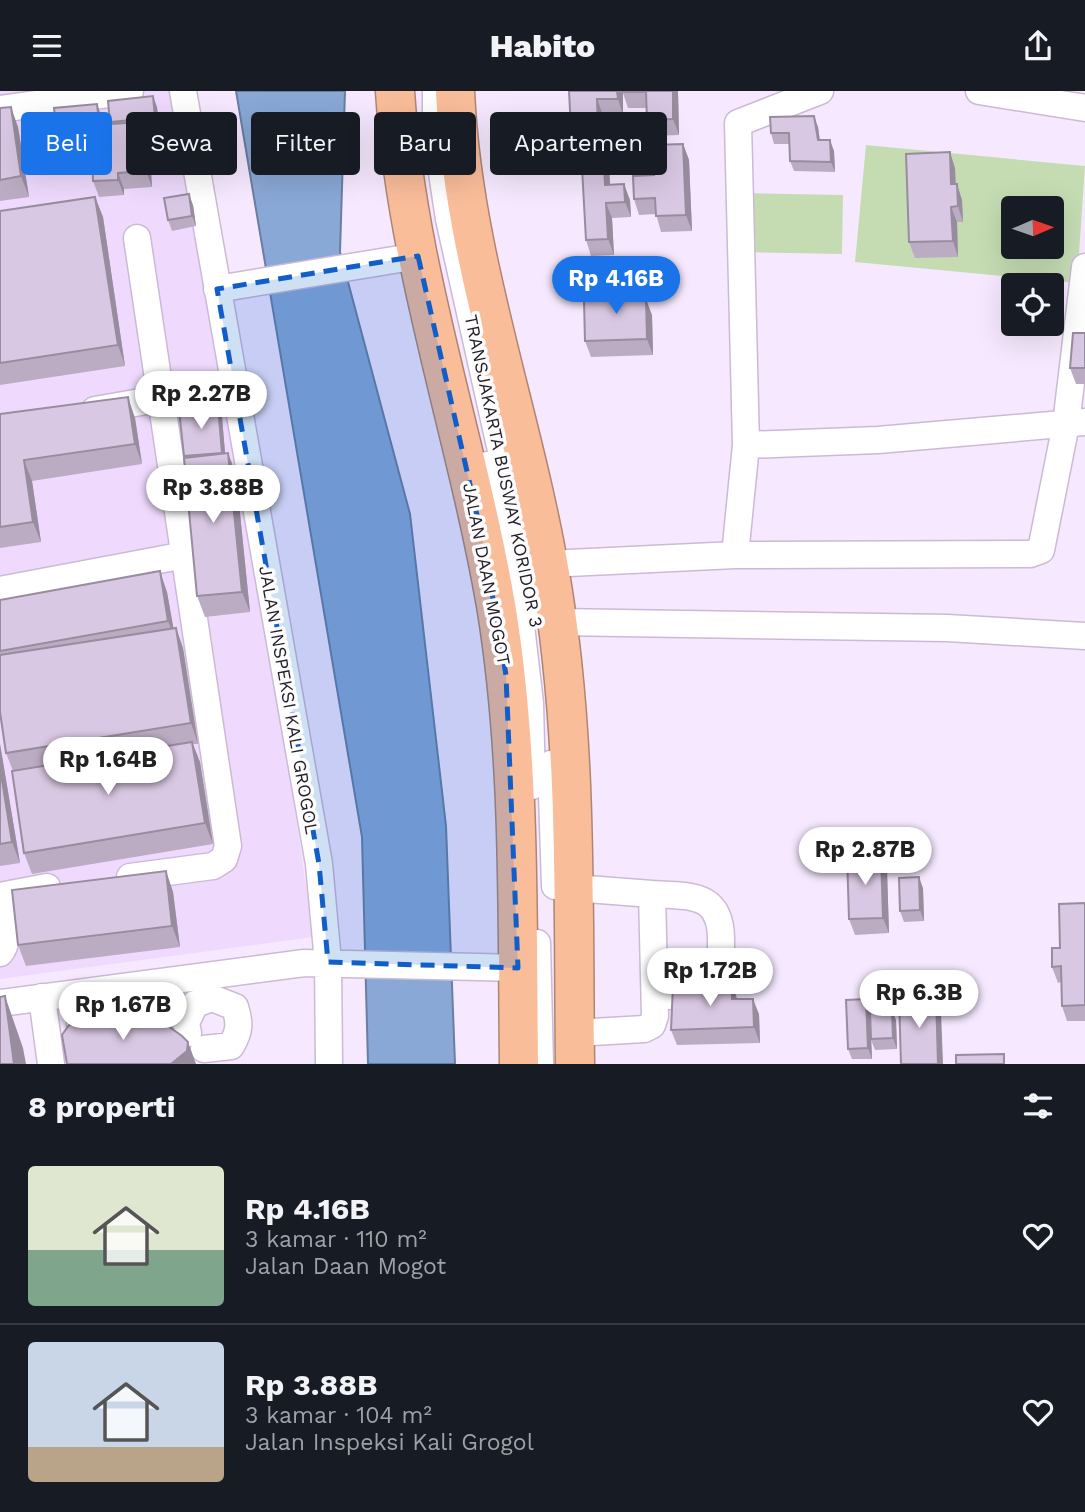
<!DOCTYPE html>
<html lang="id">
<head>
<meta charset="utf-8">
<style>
  :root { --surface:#171b24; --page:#20242c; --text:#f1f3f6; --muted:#9ea1a6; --line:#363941; --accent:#1a73e8 }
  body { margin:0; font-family:"Work Sans",sans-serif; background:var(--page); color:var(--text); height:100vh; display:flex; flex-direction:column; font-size:26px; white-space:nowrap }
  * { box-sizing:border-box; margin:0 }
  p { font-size:23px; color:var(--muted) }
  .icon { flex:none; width:38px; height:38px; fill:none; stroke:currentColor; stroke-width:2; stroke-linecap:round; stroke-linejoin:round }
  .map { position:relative; height:973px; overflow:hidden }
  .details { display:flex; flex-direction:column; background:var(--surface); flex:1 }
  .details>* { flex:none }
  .hud { position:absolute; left:21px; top:21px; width:700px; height:63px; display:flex; gap:14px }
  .needle { width:46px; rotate:88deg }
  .buttons { position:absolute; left:1001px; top:105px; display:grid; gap:14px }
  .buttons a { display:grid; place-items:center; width:63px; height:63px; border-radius:7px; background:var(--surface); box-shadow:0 7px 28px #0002; font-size:35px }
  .price { position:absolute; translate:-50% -60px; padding:0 16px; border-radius:24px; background:#fff; color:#222; font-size:23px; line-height:46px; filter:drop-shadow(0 2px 4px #0008) }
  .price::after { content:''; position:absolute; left:50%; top:42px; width:21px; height:16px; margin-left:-10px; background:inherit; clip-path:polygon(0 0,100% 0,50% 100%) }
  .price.active { background:var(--accent); color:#fff }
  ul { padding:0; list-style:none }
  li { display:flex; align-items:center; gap:21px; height:175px; padding:0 28px }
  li+li { border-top:2px solid var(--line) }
  li span { display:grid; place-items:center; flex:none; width:196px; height:140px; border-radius:7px; color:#555 }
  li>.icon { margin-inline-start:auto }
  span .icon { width:84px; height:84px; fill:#fffc; stroke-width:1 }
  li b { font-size:30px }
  h2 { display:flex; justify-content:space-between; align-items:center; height:84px; padding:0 28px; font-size:30px }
  .pill { padding:0 24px; border-radius:7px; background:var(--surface); box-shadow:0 7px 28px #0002; font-size:24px; line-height:63px }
  .pill.active { background:var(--accent); color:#fff }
  header { display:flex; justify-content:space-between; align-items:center; height:91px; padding:0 28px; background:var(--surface); font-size:32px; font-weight:800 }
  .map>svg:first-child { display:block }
</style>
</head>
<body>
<header><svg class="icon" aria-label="menu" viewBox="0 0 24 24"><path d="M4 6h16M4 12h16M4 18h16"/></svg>Habito<svg class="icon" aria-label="share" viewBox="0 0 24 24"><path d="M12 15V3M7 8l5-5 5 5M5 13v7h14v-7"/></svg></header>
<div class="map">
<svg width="1085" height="973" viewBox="0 0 1085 973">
  <rect width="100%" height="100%" fill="#f6e9ff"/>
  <path fill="#efdafd" d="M0,0h185l129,846 -314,42z"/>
  <path fill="#c5dcb3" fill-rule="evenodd" d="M866,54l219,21 -8,117 -222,-21zM1013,117h39v39h-39z
    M734,102l109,2 -1,59 -109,-2z"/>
  <path fill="#89a8d6" stroke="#6a7ea2" stroke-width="2" d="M236,0h109l-5,161 70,262 36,312 9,238h-87l-6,-227z"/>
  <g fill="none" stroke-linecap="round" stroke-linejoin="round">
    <g stroke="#cbbad5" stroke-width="29">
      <path id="minor" d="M183,0l136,773 9,98 1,102
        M436,0v42l13,86 88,392
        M979,0l106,17
        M0,18l130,-18
        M217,198l201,-33
        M95,319l137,-24
        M746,354l-8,-322 82,-32
        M487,374l34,161 9,77 2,83
        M735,464l295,-1 11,-4 25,-126 19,-157
        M548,473l187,-9 11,-110 132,-5 207,-18
        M0,499l185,-35
        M558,531l389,6 138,8
        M551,673l4,122
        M130,786l83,-11 11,-7 4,-13 -91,-608
        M574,797l78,6 3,122 -3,9 -8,4 -69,4
        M652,803c40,2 70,-1 69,48 0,14 0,24 -6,38l-44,16
        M537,852l3,121
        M0,862c13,-15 0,-40 5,-58l42,-8
        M42,906l9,67
        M0,912l304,-40 214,5
        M80,934l73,-13 36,1
        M188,942l-2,-10 9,-19 17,-6 23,9c5,16 5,24 -4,39l-27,3"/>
    </g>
    <g stroke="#ae8572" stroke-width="41">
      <path id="highway" d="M395,0c11,175 71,342 101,514 25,151 21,306 23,459
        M455,0c7,163 66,318 94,477 29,164 24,330 26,496"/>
    </g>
    <use href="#minor" stroke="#fff" stroke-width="26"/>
    <use href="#highway" stroke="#f9bd9a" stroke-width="38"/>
  </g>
  <path fill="#bbacc3" d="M569,0h109l1,44 -27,1 -5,-16 -1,-12h-18l-5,-15v22h-20l1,29 -28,1 -5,-16z
    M157,16l2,15 23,10 1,38 -28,1 -4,-11v-31l-5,1 3,8 3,49 -28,2v6l-25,2 -6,-16 18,-32 -1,-27z
    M0,17l18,19 11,70 -29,4z
    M101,24l3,29 -44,4 -3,-11z
    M818,36l2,13 14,11 1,21 -41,-1 -4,-10v-17h-16l-3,-11z
    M683,53l6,16 3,71 -31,1 -5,-18 -17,1 -5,-16z
    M603,58l6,16 1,20 20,15 1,17 -19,1 2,37 -23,1 -5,-16z
    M955,77l1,16 6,16 1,22h-6l1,35 -43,1 -6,-16z
    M95,106l8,20 22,149 -125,19v-174z
    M193,114l3,21 -24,5 -4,-11z
    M622,191l3,10h11l3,7 13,16 1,40 -62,2 -6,-16 18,-40z
    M1085,242v51h-9l-6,-16z
    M218,315l4,11 3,36 11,21 14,138 -45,5 -8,-21 -18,-186z
    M0,323l135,4 7,46 -110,17 9,61 -41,6z
    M167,501l6,36h3l7,20 15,96h-5l7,18 13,82 -181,30 -8,-21 -11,-82 -7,-18 -6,-41v-112z
    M0,653l20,119 -20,3z
    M887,779l2,63 -34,2 -6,-16z
    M166,780l7,21 7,55 -154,19 -8,-21z
    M923,797l1,33 -20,1 -4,-11z
    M1085,812v118h-18l-5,-15 -1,-24 -3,1 -6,-16 8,-19z
    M732,892l5,16 22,15 1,29 -83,2 -6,-15z
    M866,908l4,11 26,10 1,29 -22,1 -4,-10 1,19h-20l-4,-10z"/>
  <path fill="#988c9f" d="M617,0h6v24l-5,-16z
    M673,0h5l1,44 -6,-16z
    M153,5l4,11 2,22 -4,-11z
    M597,8l6,16 1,29 -6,-16z
    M97,13l4,11 3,29 -4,-11z
    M11,16l7,20 11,70 -8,-21z
    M814,25l4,11 3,24 -3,-11z
    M143,31l6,16 3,49 -6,-16z
    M178,31l4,10 1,38 -4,-11z
    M830,49l4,11 1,21 -4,-10z
    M683,53l6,16 3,71 -6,-16z
    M603,58l6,16 2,36 -6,-16z
    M950,61l5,16 1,32 -5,-16z
    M118,82l6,16v6l-6,-15z
    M624,93l6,16 1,17 -6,-15z
    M957,93l5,16 1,22 -5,-16z
    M189,103l4,11 3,21 -4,-10z
    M95,106l8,20 22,149 -7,-21z
    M606,112l6,15 2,37 -6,-16z
    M951,116l6,15 1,35 -5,-16z
    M646,208l6,16 1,40 -6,-16z
    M128,306l7,21 7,46 -7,-20z
    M218,315l4,11 4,47 -4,-11z
    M228,362l8,21 14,138 -8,-20z
    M24,369l8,21 9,61 -8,-20z
    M160,480l7,21 9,50 -8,-21z
    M176,537l7,20 15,96 -7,-21z
    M192,651l8,20 13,82 -8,-21z
    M0,653l20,119 -8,-21 -12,-74z
    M881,763l6,16 2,63 -6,-15z
    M166,780l7,21 7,55 -8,-21z
    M919,786l4,11 1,33 -4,-11z
    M732,892l5,16h-5z
    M936,904l5,16 2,53h-5z
    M5,905l18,52 3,16h-12z
    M753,908l6,15 1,29 -6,-16z
    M866,908l4,11 2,49 -4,-11z
    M892,919l4,10 1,29 -4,-11z
    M188,951l8,22h-25z"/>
  <path fill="#d9c8e3" stroke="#988c9f" stroke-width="2" d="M569,0h48l1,8h-21l1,29 -27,1z
    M622,0h51v28l-26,1 -1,-28h-24z
    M153,5l2,22 -45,4 -2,-21z
    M97,13l3,29 -43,4 -3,-29z
    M11,16l10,69 -21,4v-72z
    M814,25l4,24h12l1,22 -41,-1 -1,-28h-18l-1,-16z
    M143,31l3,49 -28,2v7l-25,1 -1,-31 19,-1 -1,-25z
    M151,31h27l1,37 -28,1z
    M683,53l3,71 -30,1 -1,-18 -21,1 -1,-23 21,-1 -2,-30z
    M603,58l2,36 19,-1 1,18 -19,1 2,36 -22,1 -5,-90z
    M950,61l1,32h6l1,22 -7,1 2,34 -44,1 -3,-88z
    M189,103l3,22 -24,4 -4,-22z
    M95,106l23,148 -118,18v-152z
    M622,191v18l1,-7 13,-1v8l10,-1 1,40 -62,2 -1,-40h19v-18z
    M1073,242h12v35h-15z
    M128,306l7,47 -111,16 9,62 -33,5v-113z
    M218,315l4,47 -38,3 -5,-46z
    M228,362l14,139 -45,4 -13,-138z
    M160,480l8,50 -168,30v-51z
    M176,537l15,95 -185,30 -6,-41v-57z
    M192,651l13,81 -181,30 -12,-82z
    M0,677l12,74 -12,2z
    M881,763l2,64 -34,1 -2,-64z
    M166,780l6,55 -154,19 -6,-55z
    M919,786l1,33 -20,1 -1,-33z
    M1085,812v102l-23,1 -1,-40 -9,1v-19h8l-1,-44z
    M732,892v16h21l1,28 -83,3 2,-45z
    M936,904l2,69h-37l-2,-67z
    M5,905l9,68h-14v-67z
    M866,908l2,49 -20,1 -2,-49z
    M870,919h22l1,28 -22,1z
    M154,925l28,20 6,6 -1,9 -16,13h-104l-5,-29 7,-10 11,-4z
    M1004,963v10h-48v-9z"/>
  <path fill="#115ec8" fill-opacity="0.2" stroke="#115ec8" stroke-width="5" stroke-dasharray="14 9" stroke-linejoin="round" d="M418,165l66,290 22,129 12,293 -190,-6 -9,-98 -102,-575z"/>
  <g text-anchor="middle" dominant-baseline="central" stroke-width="7" stroke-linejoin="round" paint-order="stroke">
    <g font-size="18" fill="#231d27" stroke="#fcfcfc">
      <text transform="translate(504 380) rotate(78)">TRANSJAKARTA BUSWAY KORIDOR 3</text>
      <text transform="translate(487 483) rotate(79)">JALAN DAAN MOGOT</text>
      <text transform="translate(289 609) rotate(80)">JALAN INSPEKSI KALI GROGOL</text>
    </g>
  </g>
</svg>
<div class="buttons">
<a><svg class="needle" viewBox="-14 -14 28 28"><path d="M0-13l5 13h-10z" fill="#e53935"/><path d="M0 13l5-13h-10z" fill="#9ea1a6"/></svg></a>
<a><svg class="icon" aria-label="locate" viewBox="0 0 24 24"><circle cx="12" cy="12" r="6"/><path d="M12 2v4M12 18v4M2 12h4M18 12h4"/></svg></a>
</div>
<b class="price active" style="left:616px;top:225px">Rp 4.16B</b>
<b class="price" style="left:201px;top:340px">Rp 2.27B</b>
<b class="price" style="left:213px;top:434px">Rp 3.88B</b>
<b class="price" style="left:108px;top:706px">Rp 1.64B</b>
<b class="price" style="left:865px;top:796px">Rp 2.87B</b>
<b class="price" style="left:710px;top:917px">Rp 1.72B</b>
<b class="price" style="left:919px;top:939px">Rp 6.3B</b>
<b class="price" style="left:123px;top:951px">Rp 1.67B</b>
<div class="hud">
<a class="pill active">Beli</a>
<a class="pill">Sewa</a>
<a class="pill">Filter</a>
<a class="pill">Baru</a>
<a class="pill">Apartemen</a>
</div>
</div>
<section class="details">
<h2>8 properti<svg class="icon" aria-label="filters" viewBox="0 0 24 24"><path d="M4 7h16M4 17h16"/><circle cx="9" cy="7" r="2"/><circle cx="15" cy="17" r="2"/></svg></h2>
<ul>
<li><span style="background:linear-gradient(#dfe7d0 60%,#7fa58c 0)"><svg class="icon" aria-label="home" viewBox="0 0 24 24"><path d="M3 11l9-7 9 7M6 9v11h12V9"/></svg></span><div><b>Rp 4.16B</b><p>3 kamar · 110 m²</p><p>Jalan Daan Mogot</p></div><svg class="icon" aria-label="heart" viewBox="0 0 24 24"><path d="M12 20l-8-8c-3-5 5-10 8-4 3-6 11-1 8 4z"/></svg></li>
<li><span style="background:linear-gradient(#c9d6e8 75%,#b9a48a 0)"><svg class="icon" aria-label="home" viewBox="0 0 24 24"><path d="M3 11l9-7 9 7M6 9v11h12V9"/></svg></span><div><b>Rp 3.88B</b><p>3 kamar · 104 m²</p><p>Jalan Inspeksi Kali Grogol</p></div><svg class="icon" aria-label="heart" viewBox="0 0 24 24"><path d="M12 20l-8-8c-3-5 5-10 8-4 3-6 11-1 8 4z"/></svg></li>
</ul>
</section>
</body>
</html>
